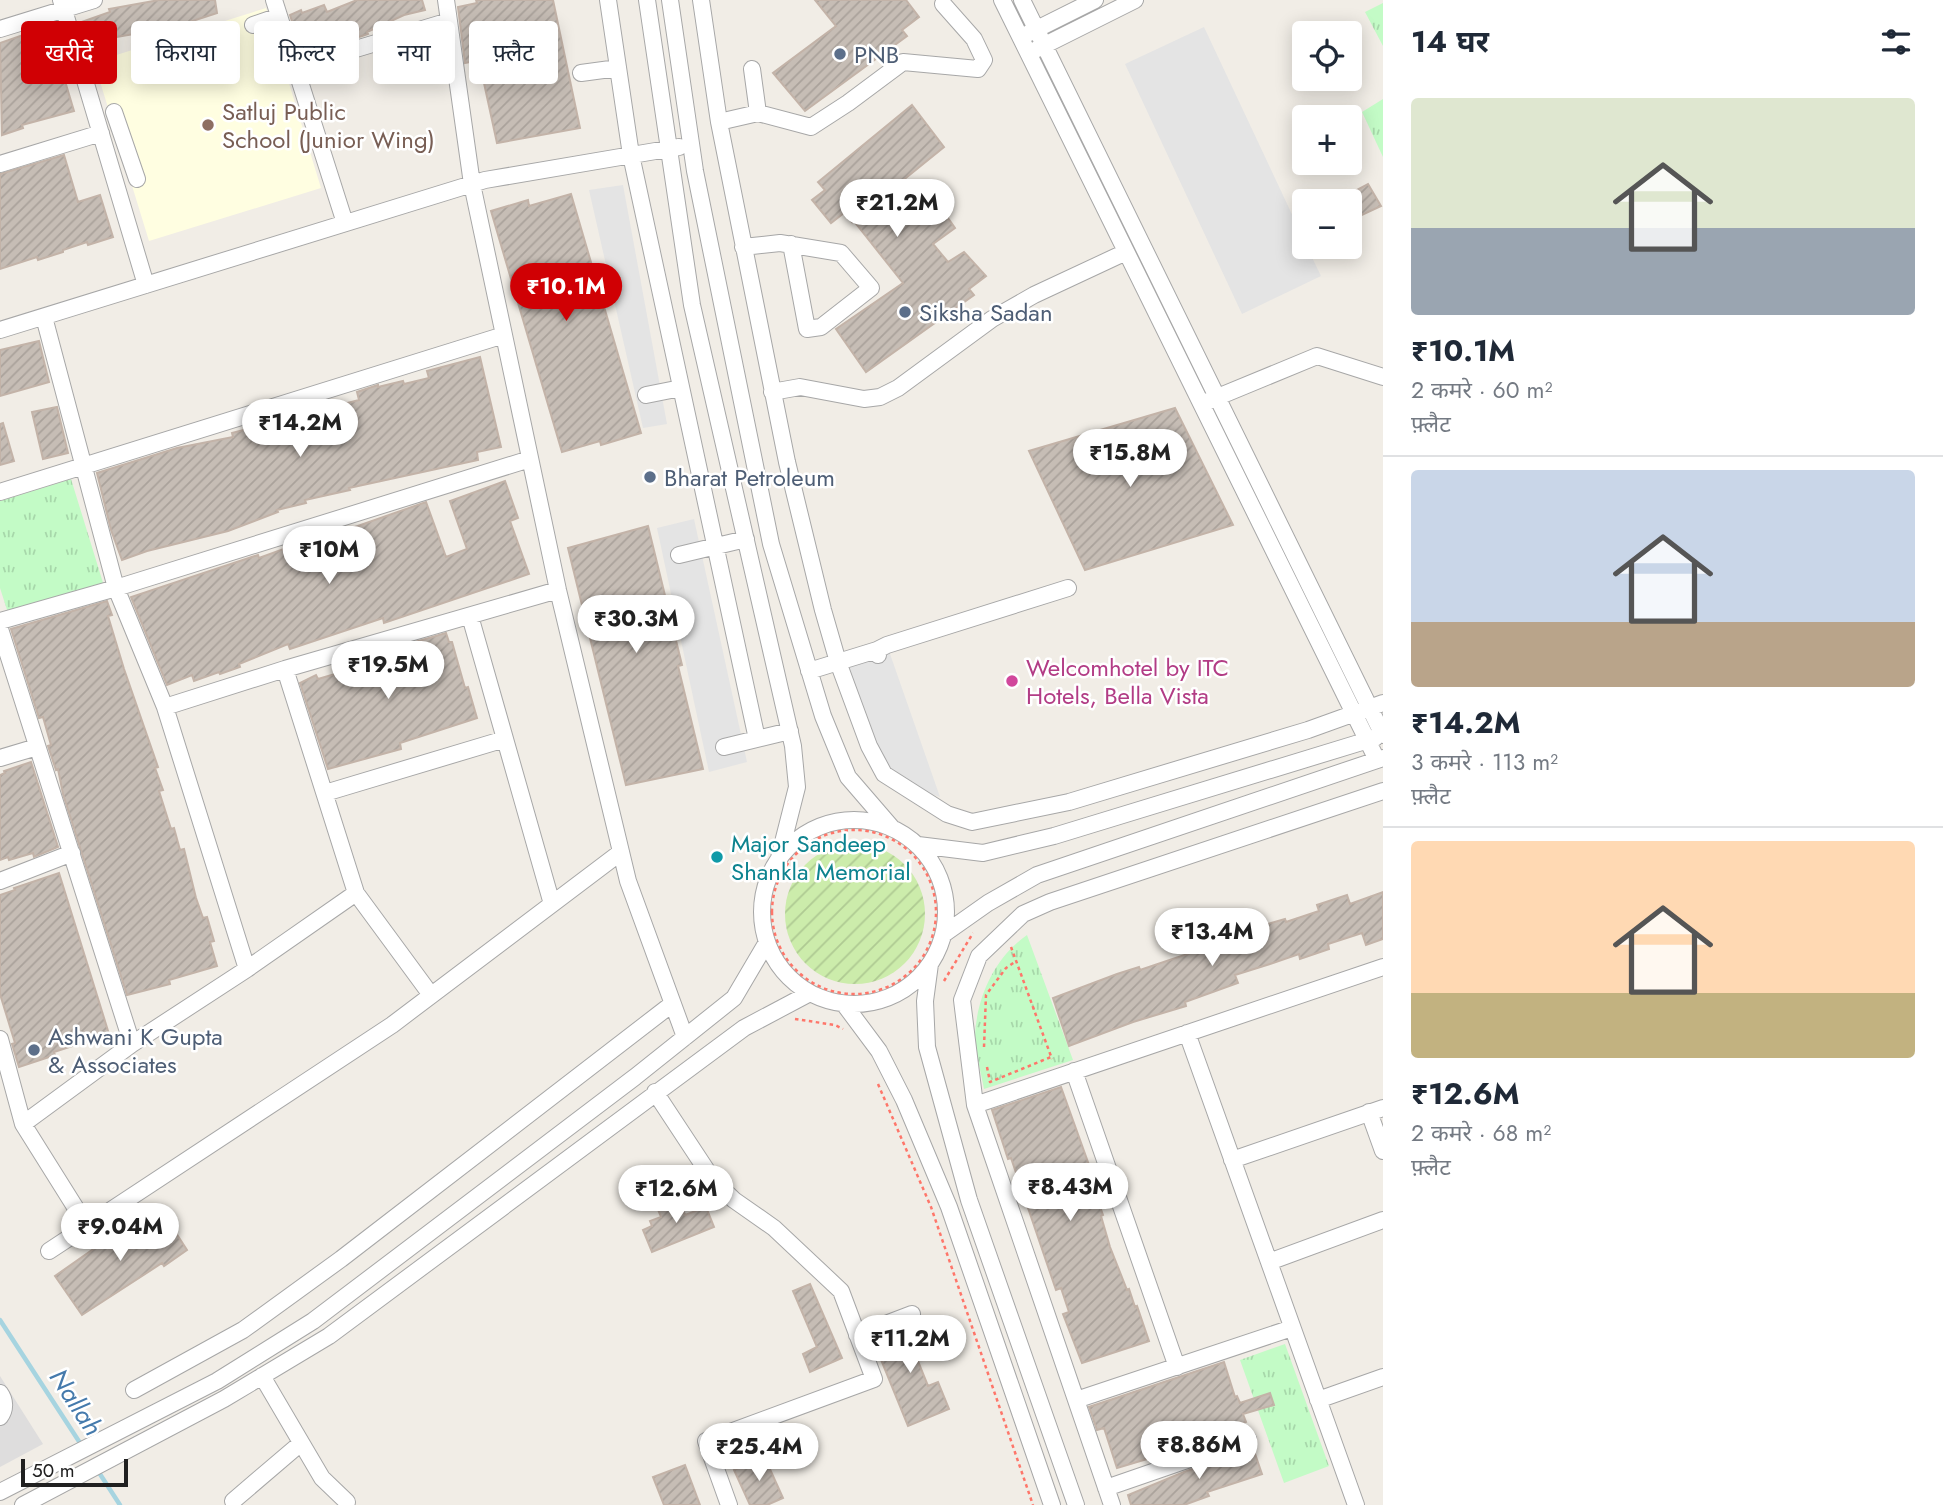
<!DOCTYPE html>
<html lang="hi">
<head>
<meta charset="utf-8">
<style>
  :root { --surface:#fff; --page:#f6f6f7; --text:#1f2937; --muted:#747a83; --line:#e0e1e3; --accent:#d00004 }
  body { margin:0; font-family:Jost,"Noto Sans Devanagari",sans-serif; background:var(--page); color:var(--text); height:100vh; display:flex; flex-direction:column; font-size:26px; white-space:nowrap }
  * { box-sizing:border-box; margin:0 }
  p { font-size:23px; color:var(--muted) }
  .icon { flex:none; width:38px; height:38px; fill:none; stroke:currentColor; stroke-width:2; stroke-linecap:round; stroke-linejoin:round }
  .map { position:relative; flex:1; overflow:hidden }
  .side { display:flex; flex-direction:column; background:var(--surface); width:560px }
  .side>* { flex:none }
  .top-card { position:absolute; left:21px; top:21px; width:665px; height:63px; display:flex; gap:14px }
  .tools { position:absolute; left:1292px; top:21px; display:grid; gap:14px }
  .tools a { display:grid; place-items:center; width:70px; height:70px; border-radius:7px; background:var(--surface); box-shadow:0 4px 18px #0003; font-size:35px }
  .scale { position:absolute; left:21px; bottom:18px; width:107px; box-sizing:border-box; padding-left:7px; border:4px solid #202020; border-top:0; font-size:19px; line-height:24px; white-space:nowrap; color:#202020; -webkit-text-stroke:5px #fff; paint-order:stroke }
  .price { position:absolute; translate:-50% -60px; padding:0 16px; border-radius:24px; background:#fff; color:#222; font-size:23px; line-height:46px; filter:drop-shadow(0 2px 4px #0008) }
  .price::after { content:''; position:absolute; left:50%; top:42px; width:21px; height:16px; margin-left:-10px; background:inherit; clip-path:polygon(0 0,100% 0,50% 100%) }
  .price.on { background:var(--accent); color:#fff }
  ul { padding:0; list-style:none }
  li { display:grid; align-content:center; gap:14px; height:371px; padding:0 28px }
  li+li { border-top:2px solid var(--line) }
  li span { display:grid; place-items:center; height:217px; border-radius:7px; color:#555 }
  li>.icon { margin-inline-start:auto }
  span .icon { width:126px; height:126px; fill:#fffc; stroke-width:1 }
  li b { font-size:30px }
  h2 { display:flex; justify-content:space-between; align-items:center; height:84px; padding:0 28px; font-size:30px }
  .chip { padding:0 24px; border-radius:7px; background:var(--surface); box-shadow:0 4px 18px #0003; font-size:24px; line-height:63px }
  .chip.on { background:var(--accent); color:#fff }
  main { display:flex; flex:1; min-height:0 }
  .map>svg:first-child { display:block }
</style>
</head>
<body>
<main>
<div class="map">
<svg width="1383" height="1505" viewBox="0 0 1383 1505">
  <defs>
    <pattern id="park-tufts" width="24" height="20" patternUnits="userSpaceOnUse" patternTransform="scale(1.75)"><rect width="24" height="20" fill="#c3fbc6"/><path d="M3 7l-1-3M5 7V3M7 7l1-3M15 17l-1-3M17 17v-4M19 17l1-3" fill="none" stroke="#a7d7aa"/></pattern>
    <pattern id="garden-furrows" width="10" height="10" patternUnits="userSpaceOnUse" patternTransform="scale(1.75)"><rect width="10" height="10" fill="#ccecab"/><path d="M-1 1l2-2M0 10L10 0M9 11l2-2" fill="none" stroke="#afca93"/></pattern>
    <pattern id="building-hatch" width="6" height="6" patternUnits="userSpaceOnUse" patternTransform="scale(1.75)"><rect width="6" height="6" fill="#c6bdb5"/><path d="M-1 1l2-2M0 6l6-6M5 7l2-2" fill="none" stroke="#aaa29b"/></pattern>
  </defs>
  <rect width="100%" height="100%" fill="#f1ede6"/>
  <path fill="#dedddd" d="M0,1376l43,68 -43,23z"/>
  <path fill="#fffee1" d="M266,8l55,180 -172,53 -55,-179z"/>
  <path fill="url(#park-tufts)" d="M1383,3v43l-18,-34z
    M1383,99v58l-21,-45z
    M71,479l33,107 -95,30 -9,-28v-87z
    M1027,935l46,125 -89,29c-3,-17 -9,-37 -9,-54 2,-39 20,-78 52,-100z
    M1285,1344l44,122 -45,17 -44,-123z"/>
  <path fill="url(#garden-furrows)" d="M785 914a70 70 0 1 1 140 0a70 70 0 1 1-140 0Z"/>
  <path fill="#e4e4e4" d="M1204,27l100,213v7h3l14,29 -79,38 -117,-250z
    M623,185l44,239 -24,4 -54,-238z
    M694,519l53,243 -38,10 -52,-244z
    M889,651l51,146 -28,-10 -34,-31 -33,-91z"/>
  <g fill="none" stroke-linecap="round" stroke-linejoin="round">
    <path stroke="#a6d4e0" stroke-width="4.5" d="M0,1320l82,126
      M98,1471l22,34"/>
  </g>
  <path fill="url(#building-hatch)" stroke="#c3b3a8" stroke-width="2" d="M159,0h56l2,13 -43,14 -69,12 2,4 -20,7 -8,-27 31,-11 -1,-3z
    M357,0h65l3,10 -21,5 -37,17 1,2 -6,2 -21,6 -3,-7 -37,14 -11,-34 11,-5 1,3 22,-8 3,7z
    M476,0h77l27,128 -83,15 -18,-83 -14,3 -7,-56 19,-4z
    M815,0h91l13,17 -17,13 5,6 -102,75 -32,-38 63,-47z
    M50,31l24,80 -52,14 1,3 -21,7 -2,-92 23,-8 1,4z
    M912,105l32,42 -53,43 22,28 23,-17 19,27 -22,16 15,18 16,-10 22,24 -17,13 5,6 -108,77 -30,-43 67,-46 -50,-63 -1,2 -8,-9 -13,10 -19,-23 13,-10 -7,-8z
    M64,155l14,47 22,-7 13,42 -25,8 -1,-3 -24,8v2l-25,8 -1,-3 -37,12v-95z
    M1368,184l13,22 -32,15v-27z
    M571,194l70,239 -40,12 -1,-4 -38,11 -71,-241 37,-11 1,6z
    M39,341l10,41 -49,14v-46z
    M480,357l21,90 -24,5 1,8 -129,28 1,2 -45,10 1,3 -29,7 1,2 -50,19 -81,20 -25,9 -11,-30 -14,-57 80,-25 56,-11 -1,-4 27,-7 -1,-3 24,-8 18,-4 1,4 58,-15 -2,-8 21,-7v2l25,-6 1,3 25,-6 -2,-7z
    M57,407l11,46 -25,6 -11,-47z
    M1175,408l58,117 -148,45 -56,-119z
    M3,423l11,38 -14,4v-41z
    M505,481l13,37 -8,3 19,53 -145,49 -1,-5 -93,31 -2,-5 -49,20 1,3 -20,7 -1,-2 -25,9 -2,-6 -25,10 -36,-88 127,-42 1,3 55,-20 1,3 111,-39 20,55 21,-8 -17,-48z
    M648,526l34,139 -4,1 25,103 -77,16 -58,-237z
    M107,601l5,14 -4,1 16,53 34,98 -3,1 8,22 -4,1 12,38 3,-1 6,22 4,-1 12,49 7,20 4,-1 7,24 -4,1 7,24 -48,14 1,4 -43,11 -64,-201 -5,-25 -2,1 -8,-24 3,-1 -8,-28 -4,1 -28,-89z
    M446,633l3,9h3l13,46 3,-1 9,31 -77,25 1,6 -73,20 -28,-86 16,-8 2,4 58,-17 -2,-8z
    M31,762l27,85 -24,10 -1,-4 -24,7 -1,-3 -8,3v-85l5,-2 -1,-2z
    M59,873l50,161 -55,18 1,3 -36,12 -7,-23 3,-1 -15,-49v-99l15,-5 -1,-2z
    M1383,892v47l-17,6 -4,-12 -34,11 1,5 -29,10 -1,-5 -29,10 -35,11 3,8 -53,19 1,4 -53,16 -64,24 -16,-48 64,-24 22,-7 1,3 89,-30 -1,-3 29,-10 28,-8 1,3 33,-11 -2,-6 30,-10 3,9z
    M1061,1087l32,89 -3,2 13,37 -2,1 9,31 17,43 2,-1 6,18 2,-1 12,35 -67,22 -19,-49 6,-2 -8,-24 -5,2 -45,-132 -3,1 -16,-49z
    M678,1198l7,17 21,-8 8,20 -62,25 -9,-22 9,-4 -2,-5 11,-4 -4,-10z
    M165,1216l22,34 -23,16 -2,-3 -80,52 -27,-39 77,-54 7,11z
    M810,1284l32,74 -32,14 -7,-18 14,-7 -24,-56z
    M917,1323l9,20 -13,6 15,37 10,-4 11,27 -41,17 -35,-86z
    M1224,1362l11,35 2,-1 3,7 30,-10 4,12 -31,9 3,8 -90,31 1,3 -40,12 -13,-40 -7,2 -8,-23z
    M1253,1448l9,26 -55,18 2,4 -25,9h-53l-3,-10 56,-23z
    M764,1456l19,42 -16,7h-17l-16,-35z
    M685,1465l15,40h-36l-11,-28z"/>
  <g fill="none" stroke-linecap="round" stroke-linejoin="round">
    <g stroke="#a7a7a7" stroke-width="18">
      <path id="minor" d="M61,0l85,285
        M274,0l71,223
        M446,0l26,184 86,406 70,291 57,156
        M608,0l23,155 126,584
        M647,0l45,305 101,441 4,41 -19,75
        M670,0l25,171 76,373 52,172 25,61 44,51
        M701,0l18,122 68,340 36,148 15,52 31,84 15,28 63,40 25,8 97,-20 239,-72 75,-27
        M1002,0l375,760
        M1022,0l361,735
        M253,25l26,-9
        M0,29l94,-29
        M1029,33l66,-33
        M1037,49l98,-49
        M296,67l153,-46
        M752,69l6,44
        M581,73l37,-5
        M114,112l23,67
        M719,122l39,-9 53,14 37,-24 55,-41 75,7 6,-9 -10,-21 -31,-35
        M0,164l101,-31
        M743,247l37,-4 61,10 30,35 -50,39 -14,2 -16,-85
        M44,317l72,271 49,119 82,262
        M0,330l485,-150 194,-33
        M772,392l28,-5 64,12 16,-2 18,-9 94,-69 42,-24 92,-43
        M646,395l35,-7
        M1208,401l109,-45 66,21
        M0,492l504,-157
        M679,555l67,-16
        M470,616l82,288
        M0,621l116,-33 414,-129
        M0,629l132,415
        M877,650l10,-5 181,-57
        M285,669l71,224 75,102
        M809,671l68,-21 1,5
        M165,707l120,-38 273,-79
        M724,747l66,-16
        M0,758l37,-11
        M325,793l180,-54
        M762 912a92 92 0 1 1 184 0a92 92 0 1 1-184 0Z
        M918,845l65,8 71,-17 321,-98
        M0,881l72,-28
        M944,934l44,-31 49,-28 346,-117
        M930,964l-5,37 2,46 42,153 107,305
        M844,1004l35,47 25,49 45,107 103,298
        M1187,1033l169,472
        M0,1039l23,85 64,102
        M1074,1071l103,296
        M655,1092l58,88 21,20 40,28 67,63 33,88 -168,62 23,64
        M975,1105l408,-138
        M1369,1112l14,39
        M23,1124l109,-80 115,-75 109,-76
        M1232,1160l151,-52
        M49,1251l343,-226 229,-173
        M1269,1262l114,-42
        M857,1335l55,-21
        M262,1376l60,102 25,24
        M134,1390l109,-60 98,-71 331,-255
        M0,1393c5,7 6,16 0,24
        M1076,1400l216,-72
        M1318,1400l65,-23
        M1106,1488l142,-49
        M0,1492l217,-111 96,-60 322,-244 99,-79 33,-56
        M233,1501l68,-58
        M23,1505l201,-106 105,-63 415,-308 66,-35
        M1112,1505l-137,-400 -13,-105 17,-44 44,-42 27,-12 333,-111"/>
    </g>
    <path stroke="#fe766a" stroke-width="2.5" stroke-dasharray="3.5 3.5" stroke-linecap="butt" d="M772 912a82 82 0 1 1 164 0a82 82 0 1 1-164 0Z
      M1011,947l41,112
      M944,981l29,-48
      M795,1019l40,6 8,4
      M984,1047l2,-52 20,-27 10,-7
      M987,1067l3,15 61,-25
      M878,1084l53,123 102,298"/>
    <use href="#minor" stroke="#fff" stroke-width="16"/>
  </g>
  <g fill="#5c6f8a" stroke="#fff" stroke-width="2.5">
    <circle cx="840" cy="54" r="7"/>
    <circle cx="905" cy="312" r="7"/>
    <circle cx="650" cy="477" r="7"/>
    <circle cx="34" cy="1050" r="7"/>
  </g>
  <circle fill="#8d6e63" stroke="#fff" stroke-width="2.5" cx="208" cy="125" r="7"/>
  <circle fill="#d1479c" stroke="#fff" stroke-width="2.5" cx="1012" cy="681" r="7"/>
  <circle fill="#0f9aa8" stroke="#fff" stroke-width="2.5" cx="717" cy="857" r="7"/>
  <g text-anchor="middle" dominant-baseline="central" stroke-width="5" stroke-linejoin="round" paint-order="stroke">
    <g font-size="24" fill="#4e5e75" stroke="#fff" text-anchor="start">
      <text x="854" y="54">PNB</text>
      <text x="919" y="312">Siksha Sadan</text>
      <text x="664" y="477">Bharat Petroleum</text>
      <text x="48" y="1036">Ashwani K Gupta<tspan x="48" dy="28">&amp; Associates</tspan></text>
    </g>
    <g font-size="24" fill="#785e54" stroke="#fff" text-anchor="start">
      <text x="222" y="111">Satluj Public<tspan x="222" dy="28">School (Junior Wing)</tspan></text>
    </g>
    <g font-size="24" fill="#b23c85" stroke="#fff" text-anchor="start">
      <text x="1026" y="667">Welcomhotel by ITC<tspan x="1026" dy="28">Hotels, Bella Vista</tspan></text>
    </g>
    <g font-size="24" fill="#0d838f" stroke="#fff" text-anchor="start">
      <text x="731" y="843">Major Sandeep<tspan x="731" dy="28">Shankla Memorial</tspan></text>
    </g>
    <g font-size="26" font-style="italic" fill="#457aac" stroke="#fff">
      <text transform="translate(76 1402) rotate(57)">Nallah</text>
    </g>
  </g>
</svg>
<div class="tools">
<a><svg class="icon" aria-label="locate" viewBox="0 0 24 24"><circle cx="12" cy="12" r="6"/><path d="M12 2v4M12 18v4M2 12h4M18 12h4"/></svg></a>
<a>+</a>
<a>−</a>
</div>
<div class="scale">50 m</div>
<b class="price" style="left:897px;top:239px">₹21.2M</b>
<b class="price on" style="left:566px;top:323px">₹10.1M</b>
<b class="price" style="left:300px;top:459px">₹14.2M</b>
<b class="price" style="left:1130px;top:489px">₹15.8M</b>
<b class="price" style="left:329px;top:586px">₹10M</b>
<b class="price" style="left:636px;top:655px">₹30.3M</b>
<b class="price" style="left:388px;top:701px">₹19.5M</b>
<b class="price" style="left:1212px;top:968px">₹13.4M</b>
<b class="price" style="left:1070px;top:1223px">₹8.43M</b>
<b class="price" style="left:676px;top:1225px">₹12.6M</b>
<b class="price" style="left:120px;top:1263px">₹9.04M</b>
<b class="price" style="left:910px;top:1375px">₹11.2M</b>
<b class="price" style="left:1199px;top:1481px">₹8.86M</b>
<b class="price" style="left:759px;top:1483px">₹25.4M</b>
<div class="top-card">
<a class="chip on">खरीदें</a>
<a class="chip">किराया</a>
<a class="chip">फ़िल्टर</a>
<a class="chip">नया</a>
<a class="chip">फ़्लैट</a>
</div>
</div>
<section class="side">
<h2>14 घर<svg class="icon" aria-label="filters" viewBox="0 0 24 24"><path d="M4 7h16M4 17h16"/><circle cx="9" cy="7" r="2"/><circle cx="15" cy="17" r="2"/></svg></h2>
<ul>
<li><span style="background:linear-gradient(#dfe7d0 60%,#9aa5b1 0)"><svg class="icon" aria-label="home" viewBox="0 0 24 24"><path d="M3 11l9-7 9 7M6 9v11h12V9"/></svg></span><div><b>₹10.1M</b><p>2 कमरे · 60 m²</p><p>फ़्लैट</p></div></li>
<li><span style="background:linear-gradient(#c9d6e8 70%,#b9a48a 0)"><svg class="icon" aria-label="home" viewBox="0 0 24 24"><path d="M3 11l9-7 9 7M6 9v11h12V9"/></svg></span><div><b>₹14.2M</b><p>3 कमरे · 113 m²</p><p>फ़्लैट</p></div></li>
<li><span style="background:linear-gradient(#ffd9b3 70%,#c2b280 0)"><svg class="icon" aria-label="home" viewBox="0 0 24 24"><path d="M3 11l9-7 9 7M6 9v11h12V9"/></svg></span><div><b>₹12.6M</b><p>2 कमरे · 68 m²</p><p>फ़्लैट</p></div></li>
</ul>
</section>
</main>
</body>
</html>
